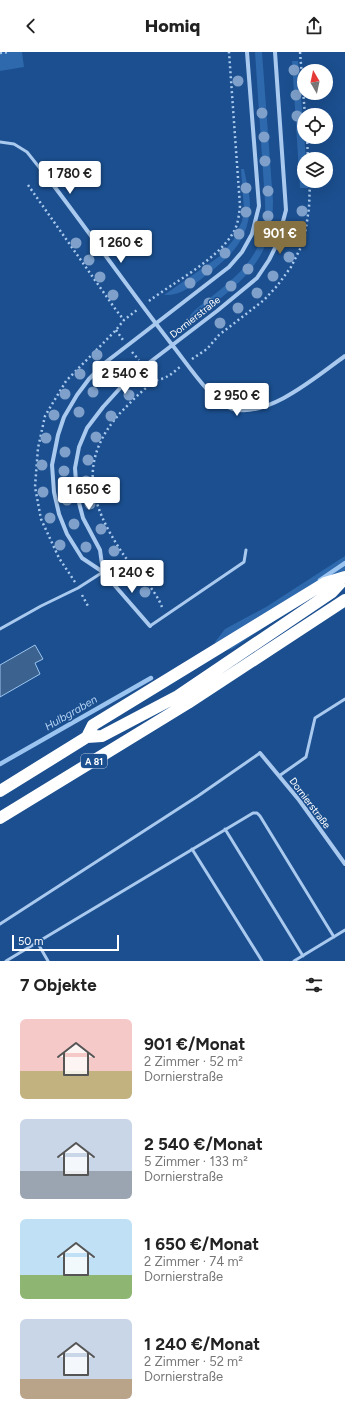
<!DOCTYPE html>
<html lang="de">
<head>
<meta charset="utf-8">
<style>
  :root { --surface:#fff; --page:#f2f2f2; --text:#222; --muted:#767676; --accent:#857141 }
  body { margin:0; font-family:Figtree,sans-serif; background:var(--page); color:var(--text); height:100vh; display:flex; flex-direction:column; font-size:15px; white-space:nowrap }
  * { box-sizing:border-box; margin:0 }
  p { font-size:13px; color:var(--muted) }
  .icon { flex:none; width:22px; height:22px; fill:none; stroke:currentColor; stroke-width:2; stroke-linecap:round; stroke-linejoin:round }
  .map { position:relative; height:909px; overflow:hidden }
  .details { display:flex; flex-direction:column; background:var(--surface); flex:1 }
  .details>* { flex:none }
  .needle { width:26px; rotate:351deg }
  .tools { position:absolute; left:297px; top:12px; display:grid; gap:8px }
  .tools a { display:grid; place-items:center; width:36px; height:36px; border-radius:50%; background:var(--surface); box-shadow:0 4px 16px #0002; font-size:20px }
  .scale { position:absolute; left:12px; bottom:10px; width:107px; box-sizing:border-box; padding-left:4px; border:2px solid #fff; border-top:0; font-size:11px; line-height:14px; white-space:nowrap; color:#fff; -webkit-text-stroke:3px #1b4f8f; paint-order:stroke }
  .price { position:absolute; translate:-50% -34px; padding:0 9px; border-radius:4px; background:#fff; color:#222; font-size:13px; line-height:26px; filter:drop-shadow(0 1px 2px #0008) }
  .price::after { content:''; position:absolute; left:50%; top:24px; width:12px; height:9px; margin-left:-6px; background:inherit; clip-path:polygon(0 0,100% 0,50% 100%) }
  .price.current { background:var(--accent); color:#fff }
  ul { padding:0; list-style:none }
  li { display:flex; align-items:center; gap:12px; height:100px; padding:0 20px }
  li span { display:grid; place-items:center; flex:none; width:112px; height:80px; border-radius:6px; color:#555 }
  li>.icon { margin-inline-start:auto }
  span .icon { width:48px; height:48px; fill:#fffc; stroke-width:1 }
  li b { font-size:17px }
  h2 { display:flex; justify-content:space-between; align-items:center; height:48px; padding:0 20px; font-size:17px }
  header { display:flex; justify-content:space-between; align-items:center; height:52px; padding:0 20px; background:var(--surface); font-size:18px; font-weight:800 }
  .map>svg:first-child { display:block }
</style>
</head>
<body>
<header><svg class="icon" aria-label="back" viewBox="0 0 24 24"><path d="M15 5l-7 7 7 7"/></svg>Homiq<svg class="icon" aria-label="share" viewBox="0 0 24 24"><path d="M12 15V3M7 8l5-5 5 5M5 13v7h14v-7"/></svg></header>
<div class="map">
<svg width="345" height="909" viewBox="0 0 345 909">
  <rect width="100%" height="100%" fill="#1b4f8f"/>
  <path fill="#2e69ad" d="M0,0h22l2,15 -24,4z
    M255,0h7l11,149c0,50 -21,72 -57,101 -8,7 -18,18 -28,18 3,-9 15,-16 22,-22 25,-20 50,-40 55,-75 1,-7 0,-14 0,-21z
    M292,9h6l8,98h-2v22h4v7h-8z
    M241,117h3c2,11 6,24 6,36 -1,35 -19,51 -45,71 -12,10 -25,20 -41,19l56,-39 14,-17 8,-18 2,-11z
    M345,504v17l-113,76 -11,2 -6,-9 10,-13 41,-22z"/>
  <path fill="#3c6290" stroke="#9cc4f0" d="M35,593l8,14 -8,4 5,11 -40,23v-32z"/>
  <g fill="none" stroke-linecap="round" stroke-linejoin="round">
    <path stroke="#9cc4f0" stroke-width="4.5" d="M320,528l25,-17
      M0,712l151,-86"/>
    <path stroke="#a9c9ee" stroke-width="2.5" stroke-dasharray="2 3" stroke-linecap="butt" d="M300,0l5,63
      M0,1l10,-1
      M307,85l1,22
      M28,133l88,125 8,10
      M149,249c25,-19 68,-41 84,-68 5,-8 6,-18 7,-27l-11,-154
      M116,278l7,10
      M132,300l7,8
      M192,307l15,-10 12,-14 45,-35 13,-14 14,-19 13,-26 5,-33 1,-27
      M149,322l5,8
      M75,530l-16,-24 -18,-39 -6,-32 3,-39 7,-32 21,-35 50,-51 8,-10 13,-10
      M82,543l6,11
      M162,555c-7,-19 -27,-36 -39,-53 -34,-51 -46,-94 -1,-143 10,-10 20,-21 32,-29 4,-3 10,-3 14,-6 4,-2 8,-6 12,-9"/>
    <path stroke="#a9c9ee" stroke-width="3" d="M0,90l14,2 13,8 27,34
      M150,574l94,-64 2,-12
      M0,577l41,-23 37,-18 25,-16
      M279,724l27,-19 9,-39 30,-19
      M225,777l78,127
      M192,797l70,112
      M0,872l198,-128 62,-43
      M37,890l11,19
      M6,909l247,-148h4l3,3 74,121
      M294,909l51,-31"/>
    <path stroke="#a9c9ee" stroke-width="4" d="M54,134c40,53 78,107 119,160 13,16 40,58 60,63 36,9 84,-33 112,-53
      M103,520l-3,-22 -17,-32 -6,-23 -2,-27 4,-21 8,-19 16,-21 19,-21 15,-14 80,-61 40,-33 12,-18 8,-16 9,-34 -11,-158
      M150,574l-47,-54 -21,-14 -15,-24 -8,-20 -5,-22 -2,-27 6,-30 6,-18 13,-22 12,-16 17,-17 123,-95 13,-15 10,-18 7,-28 -12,-154
      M260,701l39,47 46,64"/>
    <path stroke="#fff" stroke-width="12" d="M87,685l6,-12 232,-142 20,-6
      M0,739l87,-54 15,-1 76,-40 154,-104 13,-14
      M0,766l188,-115 157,-103"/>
  </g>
  <g fill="#7ea0ca">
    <circle cx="294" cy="18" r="5.5"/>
    <circle cx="238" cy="29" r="5.5"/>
    <circle cx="296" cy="43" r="5.5"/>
    <circle cx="262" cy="61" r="5.5"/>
    <circle cx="297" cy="64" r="5.5"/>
    <circle cx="264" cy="85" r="5.5"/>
    <circle cx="265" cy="109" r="5.5"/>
    <circle cx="246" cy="136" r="5.5"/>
    <circle cx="268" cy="139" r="5.5"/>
    <circle cx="302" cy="159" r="5.5"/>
    <circle cx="246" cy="160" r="5.5"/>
    <circle cx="268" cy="164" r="5.5"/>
    <circle cx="239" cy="182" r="5.5"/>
    <circle cx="298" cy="184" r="5.5"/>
    <circle cx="263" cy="186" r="5.5"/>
    <circle cx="76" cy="191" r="5.5"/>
    <circle cx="225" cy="201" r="5.5"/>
    <circle cx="289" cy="205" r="5.5"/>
    <circle cx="89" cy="208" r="5.5"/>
    <circle cx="248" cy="217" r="5.5"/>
    <circle cx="207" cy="218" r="5.5"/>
    <circle cx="273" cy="224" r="5.5"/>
    <circle cx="100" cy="225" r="5.5"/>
    <circle cx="190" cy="231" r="5.5"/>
    <circle cx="231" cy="234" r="5.5"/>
    <circle cx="257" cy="241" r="5.5"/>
    <circle cx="113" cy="243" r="5.5"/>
    <circle cx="209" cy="251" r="5.5"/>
    <circle cx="238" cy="256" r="5.5"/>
    <circle cx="220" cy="271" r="5.5"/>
    <circle cx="97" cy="303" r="5.5"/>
    <circle cx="80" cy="322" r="5.5"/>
    <circle cx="93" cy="340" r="5.5"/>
    <circle cx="65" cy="342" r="5.5"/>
    <circle cx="129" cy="343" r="5.5"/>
    <circle cx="79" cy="360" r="5.5"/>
    <circle cx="54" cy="363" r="5.5"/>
    <circle cx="111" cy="364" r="5.5"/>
    <circle cx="96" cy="385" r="5.5"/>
    <circle cx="46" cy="386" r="5.5"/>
    <circle cx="65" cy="400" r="5.5"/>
    <circle cx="88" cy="408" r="5.5"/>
    <circle cx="42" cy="413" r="5.5"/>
    <circle cx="64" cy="419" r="5.5"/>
    <circle cx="86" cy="429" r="5.5"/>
    <circle cx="43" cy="440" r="5.5"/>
    <circle cx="67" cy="448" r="5.5"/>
    <circle cx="90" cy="452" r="5.5"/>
    <circle cx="50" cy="466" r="5.5"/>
    <circle cx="74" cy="472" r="5.5"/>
    <circle cx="101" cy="477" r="5.5"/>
    <circle cx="60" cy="493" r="5.5"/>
    <circle cx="86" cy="495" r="5.5"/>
    <circle cx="114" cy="499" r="5.5"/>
    <circle cx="130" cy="520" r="5.5"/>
    <circle cx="145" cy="540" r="5.5"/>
  </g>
  <g text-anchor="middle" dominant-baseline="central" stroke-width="3" stroke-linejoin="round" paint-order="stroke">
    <rect fill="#1b4f8f" stroke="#bbcadd" stroke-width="1" x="81" y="702" width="26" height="14" rx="3"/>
    <g font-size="9" font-weight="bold" fill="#fff">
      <text x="94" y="709">A 81</text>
    </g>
    <g font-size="10" fill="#fff" stroke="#1b4f8f">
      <text transform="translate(195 265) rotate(-38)">Dornierstraße</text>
      <text transform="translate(310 751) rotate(53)">Dornierstraße</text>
    </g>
    <g font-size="11" font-style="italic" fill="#b5d3f5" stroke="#1b4f8f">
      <text transform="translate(71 661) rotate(-30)">Hulbgraben</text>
    </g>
  </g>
</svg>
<div class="tools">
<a><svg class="needle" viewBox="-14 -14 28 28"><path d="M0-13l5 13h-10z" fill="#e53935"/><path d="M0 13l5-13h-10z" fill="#767676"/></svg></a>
<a><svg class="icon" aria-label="locate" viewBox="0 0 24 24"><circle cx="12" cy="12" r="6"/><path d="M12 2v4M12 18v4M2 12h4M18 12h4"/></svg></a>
<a><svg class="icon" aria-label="layers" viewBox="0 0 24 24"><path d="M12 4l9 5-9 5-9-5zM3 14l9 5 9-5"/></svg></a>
</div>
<div class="scale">50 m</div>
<b class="price" style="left:70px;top:143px">1 780 €</b>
<b class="price current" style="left:280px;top:203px">901 €</b>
<b class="price" style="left:121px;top:212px">1 260 €</b>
<b class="price" style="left:125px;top:343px">2 540 €</b>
<b class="price" style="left:237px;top:365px">2 950 €</b>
<b class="price" style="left:89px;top:459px">1 650 €</b>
<b class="price" style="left:132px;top:542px">1 240 €</b>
</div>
<section class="details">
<h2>7 Objekte<svg class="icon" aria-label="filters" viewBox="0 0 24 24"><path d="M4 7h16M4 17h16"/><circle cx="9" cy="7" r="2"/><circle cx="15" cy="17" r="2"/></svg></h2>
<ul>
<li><span style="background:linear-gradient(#f6c9c9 65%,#c2b280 0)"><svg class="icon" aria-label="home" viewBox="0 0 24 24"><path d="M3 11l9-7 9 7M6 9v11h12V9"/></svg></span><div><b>901 €/Monat</b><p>2 Zimmer · 52 m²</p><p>Dornierstraße</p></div></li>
<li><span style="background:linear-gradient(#c9d6e8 65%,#9aa5b1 0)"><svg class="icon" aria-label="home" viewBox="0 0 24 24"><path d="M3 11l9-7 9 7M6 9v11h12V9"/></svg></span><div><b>2 540 €/Monat</b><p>5 Zimmer · 133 m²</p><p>Dornierstraße</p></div></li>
<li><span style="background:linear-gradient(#bfe0f5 70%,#8fb573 0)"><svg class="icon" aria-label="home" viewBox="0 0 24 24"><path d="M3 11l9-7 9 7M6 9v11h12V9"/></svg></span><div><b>1 650 €/Monat</b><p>2 Zimmer · 74 m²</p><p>Dornierstraße</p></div></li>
<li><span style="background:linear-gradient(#c9d6e8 75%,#b9a48a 0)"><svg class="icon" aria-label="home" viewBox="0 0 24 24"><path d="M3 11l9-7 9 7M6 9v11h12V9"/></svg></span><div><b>1 240 €/Monat</b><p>2 Zimmer · 52 m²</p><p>Dornierstraße</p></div></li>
</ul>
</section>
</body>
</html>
